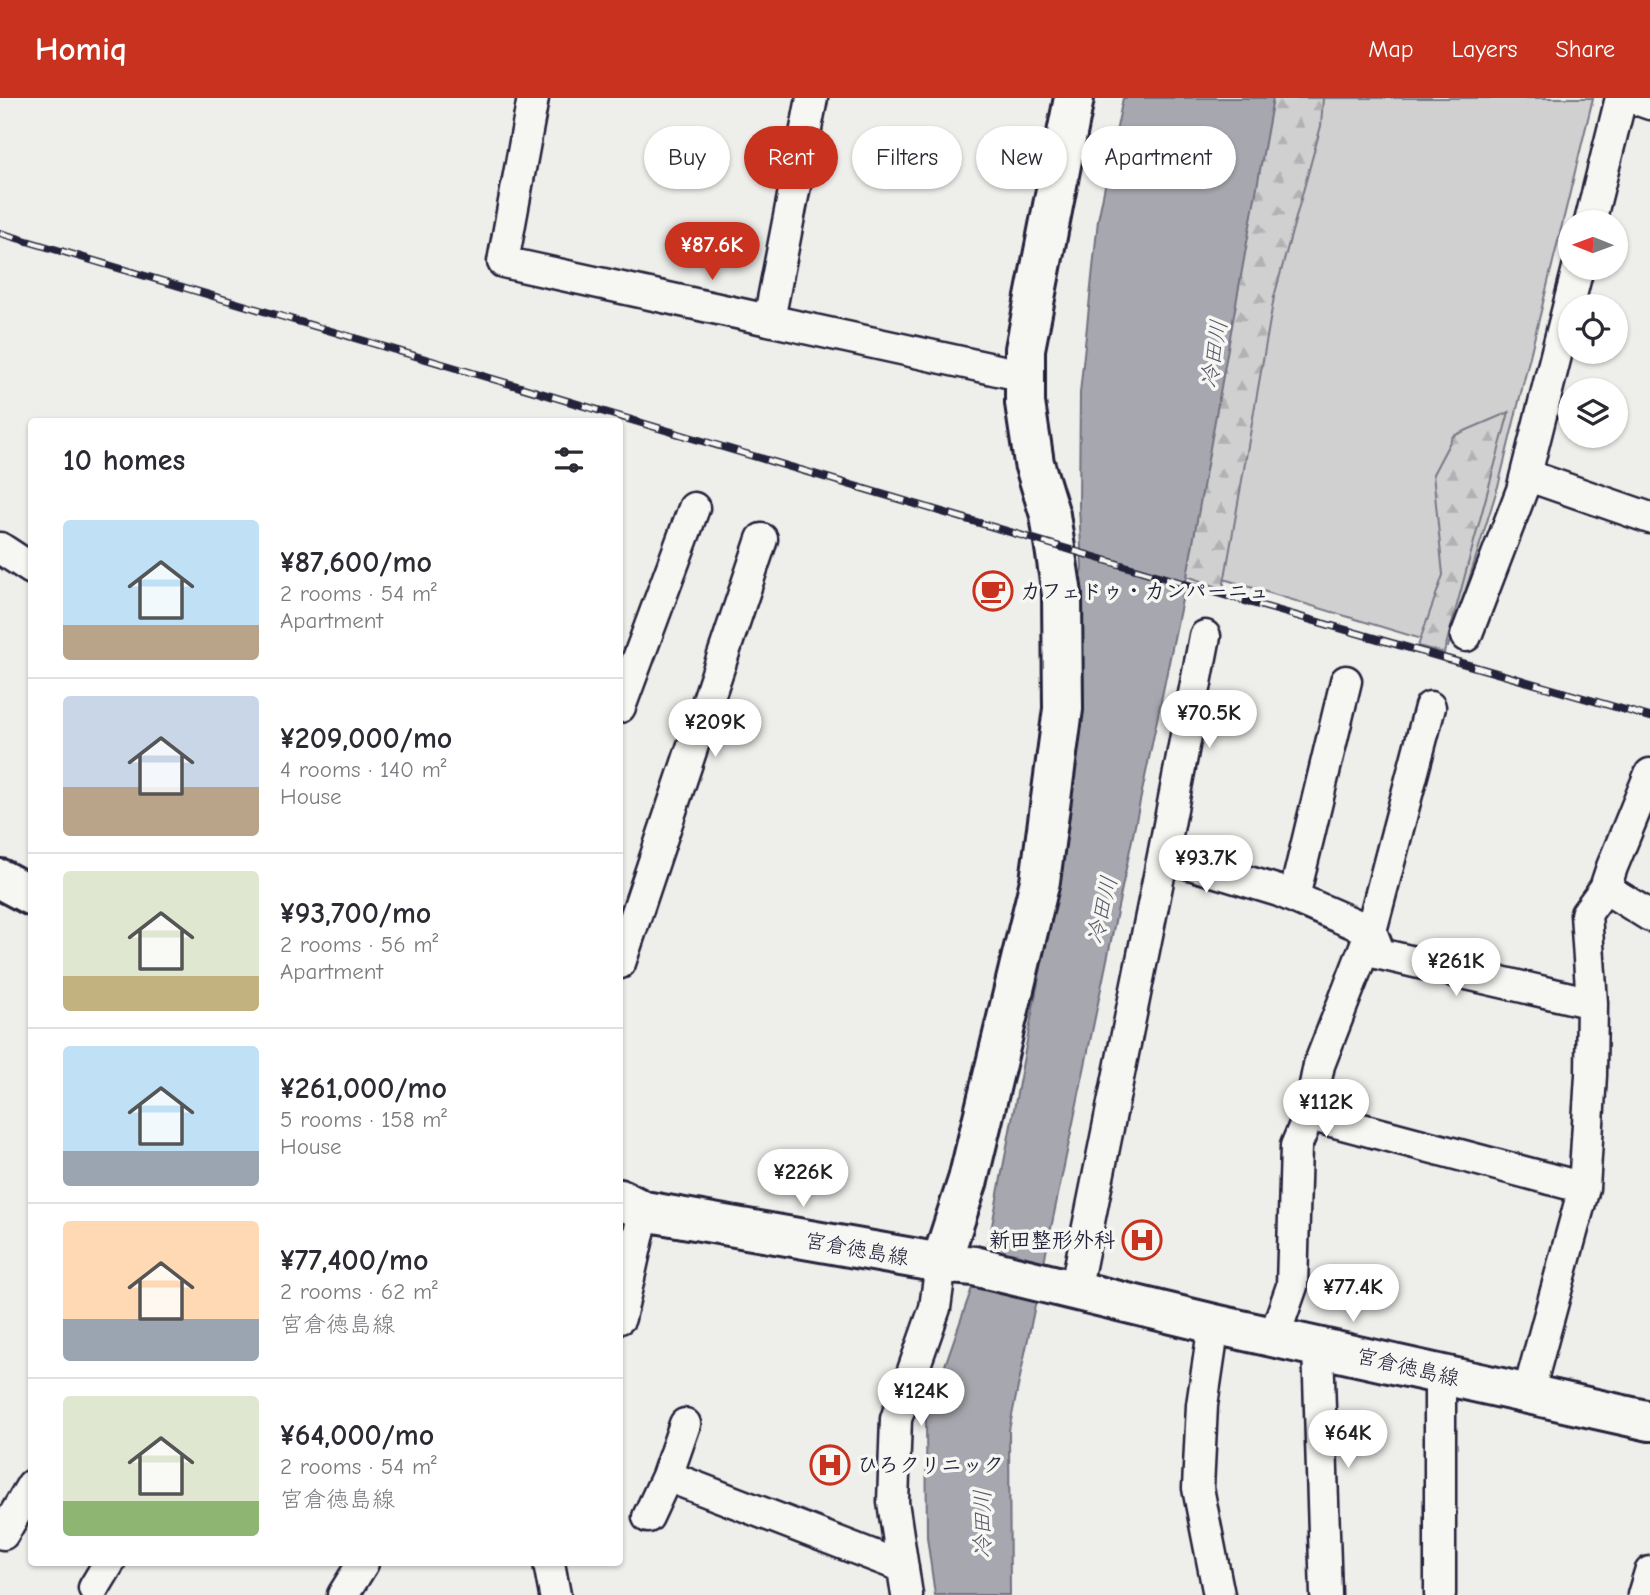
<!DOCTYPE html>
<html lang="en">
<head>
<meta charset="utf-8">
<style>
  :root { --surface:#fff; --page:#f7f7f7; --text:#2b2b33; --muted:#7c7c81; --line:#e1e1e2; --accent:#c8321e }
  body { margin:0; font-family:"Comic Neue","Klee One",sans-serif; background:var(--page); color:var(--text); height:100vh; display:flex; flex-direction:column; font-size:26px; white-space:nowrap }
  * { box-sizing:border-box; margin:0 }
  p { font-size:23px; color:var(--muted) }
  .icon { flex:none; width:38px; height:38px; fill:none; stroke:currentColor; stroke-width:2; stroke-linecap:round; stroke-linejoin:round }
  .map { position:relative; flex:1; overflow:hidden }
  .sheet { position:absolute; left:28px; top:320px; width:595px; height:1148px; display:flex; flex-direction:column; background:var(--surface); border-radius:7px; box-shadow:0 2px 5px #0004 }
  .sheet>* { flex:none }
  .banner { position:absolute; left:644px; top:28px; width:665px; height:63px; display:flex; gap:14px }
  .needle { width:46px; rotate:271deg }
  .fabs { position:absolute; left:1558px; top:112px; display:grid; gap:14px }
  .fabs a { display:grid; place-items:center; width:70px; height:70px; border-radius:50%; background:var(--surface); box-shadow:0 2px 5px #0004; font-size:35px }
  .price { position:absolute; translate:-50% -60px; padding:0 16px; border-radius:24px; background:#fff; color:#222; font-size:23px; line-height:46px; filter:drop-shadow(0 2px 4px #0008) }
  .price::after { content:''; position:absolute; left:50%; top:42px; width:21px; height:16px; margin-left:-10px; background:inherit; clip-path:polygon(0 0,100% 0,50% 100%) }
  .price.on { background:var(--accent); color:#fff }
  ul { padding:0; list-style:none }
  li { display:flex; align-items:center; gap:21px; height:175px; padding:0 35px }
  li+li { border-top:2px solid var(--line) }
  li span { display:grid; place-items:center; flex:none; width:196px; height:140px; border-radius:7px; color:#555 }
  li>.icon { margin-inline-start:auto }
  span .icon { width:84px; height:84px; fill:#fffc; stroke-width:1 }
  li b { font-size:30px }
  h2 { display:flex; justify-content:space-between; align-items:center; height:84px; padding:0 35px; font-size:30px }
  .pill { padding:0 24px; border-radius:32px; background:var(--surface); box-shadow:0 2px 5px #0004; font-size:24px; line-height:63px }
  .pill.on { background:var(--accent); color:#fff }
  header { display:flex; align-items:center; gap:42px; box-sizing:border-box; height:98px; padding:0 35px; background:var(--accent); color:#fff }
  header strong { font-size:33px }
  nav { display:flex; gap:38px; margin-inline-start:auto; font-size:24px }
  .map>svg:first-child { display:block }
</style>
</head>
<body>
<header>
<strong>Homiq</strong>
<nav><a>Map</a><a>Layers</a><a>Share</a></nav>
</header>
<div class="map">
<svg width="1650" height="1497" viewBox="0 0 1650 1497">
  <defs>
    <pattern id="forest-firs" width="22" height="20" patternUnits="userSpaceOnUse" patternTransform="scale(1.75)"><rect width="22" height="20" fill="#d0d0d1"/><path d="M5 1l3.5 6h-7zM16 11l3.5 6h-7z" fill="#b2b2b4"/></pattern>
  </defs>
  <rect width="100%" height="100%" fill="#eeeeeb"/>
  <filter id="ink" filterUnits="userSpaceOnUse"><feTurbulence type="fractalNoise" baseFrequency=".0143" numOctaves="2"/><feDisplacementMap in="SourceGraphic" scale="14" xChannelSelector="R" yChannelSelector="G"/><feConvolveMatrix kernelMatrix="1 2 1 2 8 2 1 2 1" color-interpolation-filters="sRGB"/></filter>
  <g filter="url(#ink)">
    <path fill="#d0d0d1" stroke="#797986" stroke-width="2" d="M1289,0h304l-94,385 -51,164 -251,-76z"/>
    <path fill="url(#forest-firs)" stroke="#797986" stroke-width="2" d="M1267,0h56l-2,28 -47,171 -51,292 -36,-13z
      M1509,314l-65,241 -26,-7 25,-71 -10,-101 20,-38z"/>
    <path fill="#a7a7af" stroke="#727281" stroke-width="2" d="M1123,0h150l-86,478 -178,854 1,165h-75l-8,-58 -1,-117 64,-184 74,-391 18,-277 -3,-62 1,-113 18,-173z"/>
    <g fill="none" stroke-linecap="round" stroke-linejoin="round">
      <g stroke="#22223b" stroke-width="35">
        <path id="minor" d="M533,0l-30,164 522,114
          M1633,0l17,6
          M1590,124l31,-124
          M769,222l43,-222
          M1526,377l124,43
          M0,450l32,21
          M1466,538l56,-146 56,-222
          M620,609l74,-199
          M1163,758l42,-220
          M1605,790l45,28
          M1294,799l52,-216
          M1371,833l9,23 212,49
          M620,865l142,-424
          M1309,1017l275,73
          M1075,1193l88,-435 116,35 92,40 59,-224
          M620,1220l24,-107
          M1214,1226l-12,81 -4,83 21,107
          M1274,1239l18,-51 4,-140 13,-31 10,-50 52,-134
          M1318,1249l8,248
          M1440,1276v221
          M1528,1296l56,-206 7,-113 1,-72 -6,-89 19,-26 7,-21 38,-93
          M667,1378l236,91
          M648,1419l19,-41 18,-52
          M3,1436l29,-49
          M549,1465l6,32
          M94,1490l15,-25
          M343,1497l20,-32
          M907,1497l-14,-93 3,-83 39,-111 6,-45
          M1643,1497l7,-23"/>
      </g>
      <g stroke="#22223b" stroke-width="44">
        <path id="tertiary" d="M941,1165l27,-83 72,-299 23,-172 -1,-115 -12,-79 -16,-52 -9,-60v-54l49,-251"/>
      </g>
      <g stroke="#22223b" stroke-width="44">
        <path id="secondary" d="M0,781l32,17
          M620,1101l24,12 297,52 33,3 240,58 436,97"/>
      </g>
      <use href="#minor" stroke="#f6f6f2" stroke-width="30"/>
      <use href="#tertiary" stroke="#f6f6f2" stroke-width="38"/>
      <use href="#secondary" stroke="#f6f6f2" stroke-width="38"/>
      <g stroke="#22223b" stroke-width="8">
        <path id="rail" d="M0,135l1189,352 461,132"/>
      </g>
      <use href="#rail" stroke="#f6f6f2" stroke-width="5" stroke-dasharray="16" stroke-linecap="butt"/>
    </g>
  </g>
  <defs>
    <g id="cafe-ring" transform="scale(2.0125)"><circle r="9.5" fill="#f6f6f2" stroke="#c8321e" stroke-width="1.5"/><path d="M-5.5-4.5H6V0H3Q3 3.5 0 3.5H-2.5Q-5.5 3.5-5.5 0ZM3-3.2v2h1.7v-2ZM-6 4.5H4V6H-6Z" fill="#c8321e"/></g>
    <g id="hospital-ring" transform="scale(2.0125)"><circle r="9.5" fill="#f6f6f2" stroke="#c8321e" stroke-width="1.5"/><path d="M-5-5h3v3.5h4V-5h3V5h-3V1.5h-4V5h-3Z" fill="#c8321e"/></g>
  </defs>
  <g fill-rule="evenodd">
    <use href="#cafe-ring" x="993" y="493"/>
    <use href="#hospital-ring" x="1142" y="1142"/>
    <use href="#hospital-ring" x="830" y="1367"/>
  </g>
  <g text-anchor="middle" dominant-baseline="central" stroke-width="7" stroke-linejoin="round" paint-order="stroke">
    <g font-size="21" font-weight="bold" fill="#22223b" stroke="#f6f6f2" text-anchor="start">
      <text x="1020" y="493">カフェドゥ・カンパーニュ</text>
      <text x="1115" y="1142" text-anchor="end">新田整形外科</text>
      <text x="857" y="1367">ひろクリニック</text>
    </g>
    <g font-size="21" fill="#22223b" stroke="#f6f6f2">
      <text transform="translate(857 1151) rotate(10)">宮倉徳島線</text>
      <text transform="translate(1408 1269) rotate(13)">宮倉徳島線</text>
    </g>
    <g font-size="23" font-style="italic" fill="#575769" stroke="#f6f6f2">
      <text transform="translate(1214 256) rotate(-81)">冷田川</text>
      <text transform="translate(1102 812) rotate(-77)">冷田川</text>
      <text transform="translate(982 1426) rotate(-90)">冷田川</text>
    </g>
  </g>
</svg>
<div class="fabs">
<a><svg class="needle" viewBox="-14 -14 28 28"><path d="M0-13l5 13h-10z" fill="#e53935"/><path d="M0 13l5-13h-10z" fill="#7c7c81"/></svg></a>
<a><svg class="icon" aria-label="locate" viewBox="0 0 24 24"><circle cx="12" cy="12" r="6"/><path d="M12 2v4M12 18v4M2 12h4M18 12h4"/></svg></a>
<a><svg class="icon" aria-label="layers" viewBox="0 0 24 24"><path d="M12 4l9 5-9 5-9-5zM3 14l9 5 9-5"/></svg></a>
</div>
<b class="price on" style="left:712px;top:184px">¥87.6K</b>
<b class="price" style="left:1209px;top:652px">¥70.5K</b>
<b class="price" style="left:715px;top:661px">¥209K</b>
<b class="price" style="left:1206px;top:797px">¥93.7K</b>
<b class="price" style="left:1456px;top:900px">¥261K</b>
<b class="price" style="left:1326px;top:1041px">¥112K</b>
<b class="price" style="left:803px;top:1111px">¥226K</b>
<b class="price" style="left:1353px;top:1226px">¥77.4K</b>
<b class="price" style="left:921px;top:1330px">¥124K</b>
<b class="price" style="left:1348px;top:1372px">¥64K</b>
<div class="banner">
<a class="pill">Buy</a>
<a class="pill on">Rent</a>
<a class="pill">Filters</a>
<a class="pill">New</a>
<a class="pill">Apartment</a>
</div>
<section class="sheet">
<h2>10 homes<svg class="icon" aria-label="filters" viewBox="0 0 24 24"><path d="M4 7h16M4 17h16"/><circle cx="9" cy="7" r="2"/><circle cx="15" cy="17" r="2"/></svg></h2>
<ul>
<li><span style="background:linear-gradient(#bfe0f5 75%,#b9a48a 0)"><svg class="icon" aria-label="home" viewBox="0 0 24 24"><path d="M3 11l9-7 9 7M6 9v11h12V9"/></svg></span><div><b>¥87,600/mo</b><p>2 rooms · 54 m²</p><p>Apartment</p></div></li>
<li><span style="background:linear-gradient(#c9d6e8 65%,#b9a48a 0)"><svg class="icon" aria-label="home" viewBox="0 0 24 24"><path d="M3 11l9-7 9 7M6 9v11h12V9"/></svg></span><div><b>¥209,000/mo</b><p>4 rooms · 140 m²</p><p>House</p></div></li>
<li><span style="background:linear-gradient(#dfe7d0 75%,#c2b280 0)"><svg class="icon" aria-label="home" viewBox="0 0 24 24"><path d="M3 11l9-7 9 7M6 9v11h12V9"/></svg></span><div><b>¥93,700/mo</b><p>2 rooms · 56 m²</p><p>Apartment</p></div></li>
<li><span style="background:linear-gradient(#bfe0f5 75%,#9aa5b1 0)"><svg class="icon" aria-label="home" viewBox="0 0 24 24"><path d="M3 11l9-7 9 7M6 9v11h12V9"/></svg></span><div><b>¥261,000/mo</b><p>5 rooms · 158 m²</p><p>House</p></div></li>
<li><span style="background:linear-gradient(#ffd9b3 70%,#9aa5b1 0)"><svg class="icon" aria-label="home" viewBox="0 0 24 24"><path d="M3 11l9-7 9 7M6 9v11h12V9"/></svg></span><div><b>¥77,400/mo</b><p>2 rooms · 62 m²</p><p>宮倉徳島線</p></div></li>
<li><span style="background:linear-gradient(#dfe7d0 75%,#8fb573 0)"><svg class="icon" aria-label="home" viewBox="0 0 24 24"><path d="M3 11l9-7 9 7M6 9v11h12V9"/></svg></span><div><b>¥64,000/mo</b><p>2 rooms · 54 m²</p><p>宮倉徳島線</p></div></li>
</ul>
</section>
</div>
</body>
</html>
